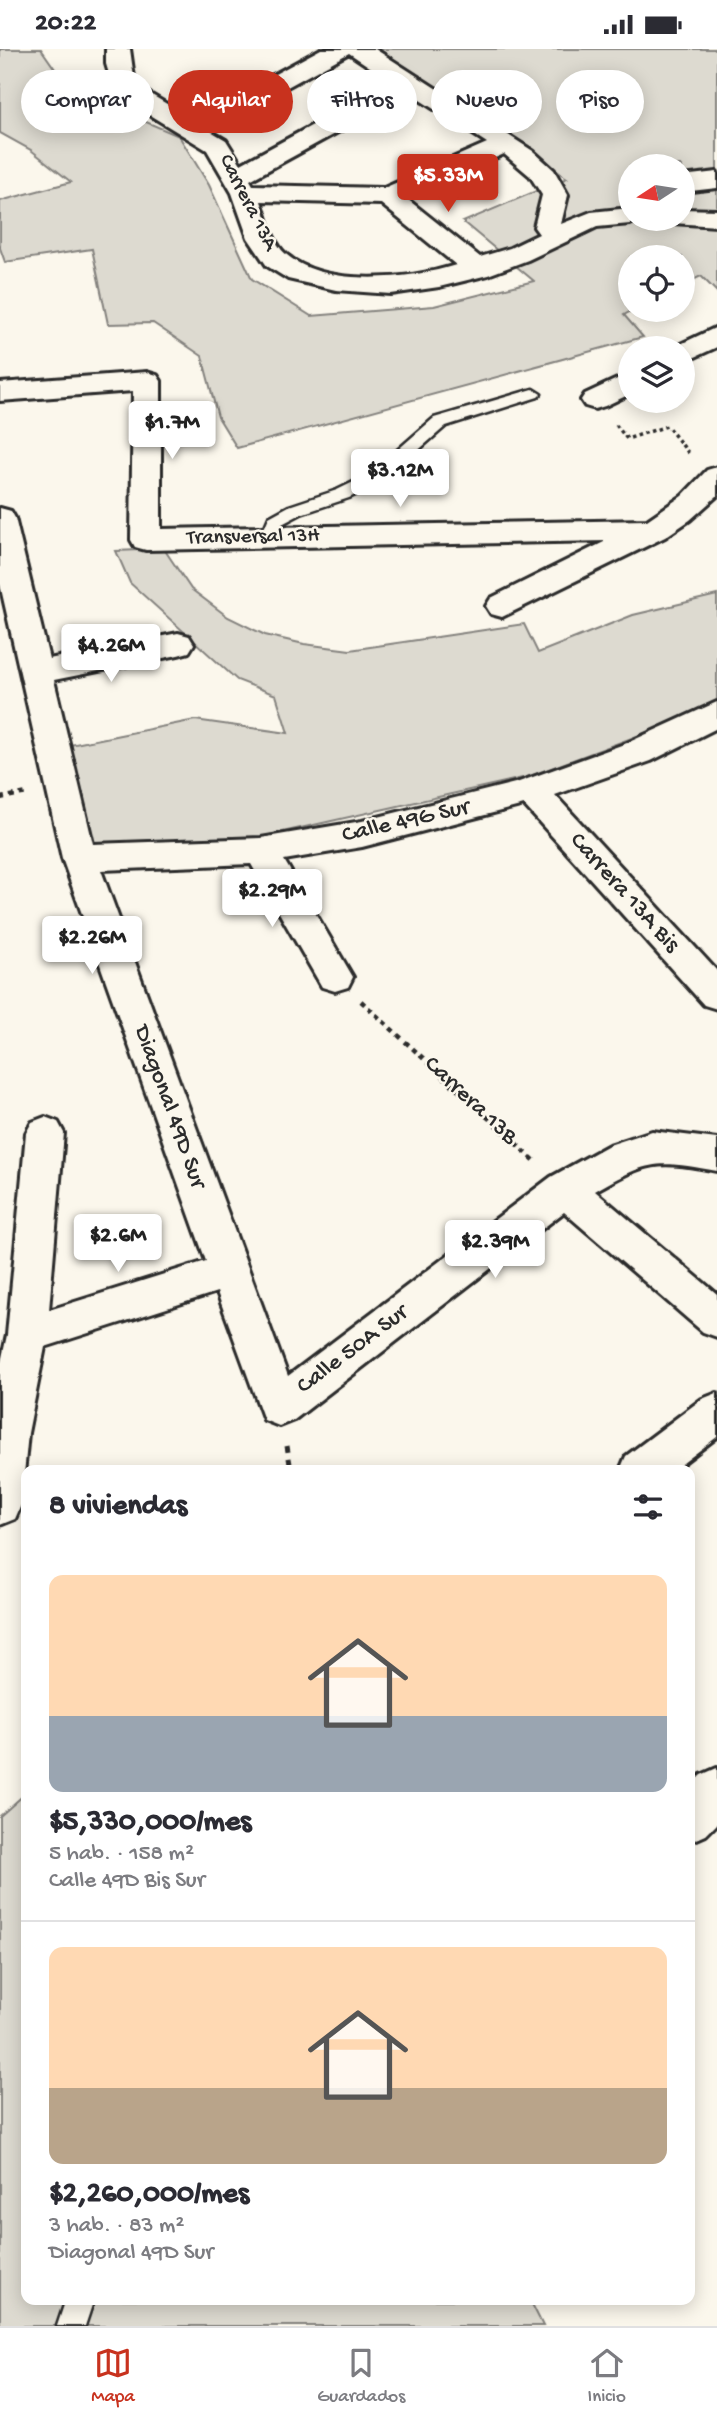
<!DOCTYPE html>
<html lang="es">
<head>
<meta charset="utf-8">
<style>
  :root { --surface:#fff; --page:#f7f7f7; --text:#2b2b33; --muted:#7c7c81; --line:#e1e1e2; --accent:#c8321e }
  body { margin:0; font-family:"Gochi Hand",sans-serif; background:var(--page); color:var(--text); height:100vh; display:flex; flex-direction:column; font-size:26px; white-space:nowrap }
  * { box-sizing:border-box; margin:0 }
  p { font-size:23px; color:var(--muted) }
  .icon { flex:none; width:38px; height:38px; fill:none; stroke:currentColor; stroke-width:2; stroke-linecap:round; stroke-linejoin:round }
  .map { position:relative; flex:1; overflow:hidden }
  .drawer { position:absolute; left:21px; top:1416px; width:674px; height:840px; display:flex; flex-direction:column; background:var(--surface); border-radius:14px; box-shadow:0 4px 18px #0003 }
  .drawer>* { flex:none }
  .banner { position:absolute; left:21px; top:21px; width:676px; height:63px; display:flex; gap:14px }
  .needle { width:46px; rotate:258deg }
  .controls { position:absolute; left:618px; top:105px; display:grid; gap:14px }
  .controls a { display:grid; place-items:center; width:77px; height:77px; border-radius:50%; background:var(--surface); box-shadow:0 4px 18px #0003; font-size:35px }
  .price { position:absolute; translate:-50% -60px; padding:0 16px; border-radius:7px; background:#fff; color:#222; font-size:23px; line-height:46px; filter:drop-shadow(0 2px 4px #0008) }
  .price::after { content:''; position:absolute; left:50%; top:42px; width:21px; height:16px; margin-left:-10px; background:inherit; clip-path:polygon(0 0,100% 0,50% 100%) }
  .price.active { background:var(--accent); color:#fff }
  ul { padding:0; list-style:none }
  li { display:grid; align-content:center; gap:14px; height:371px; padding:0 28px }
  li+li { border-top:2px solid var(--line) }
  li span { display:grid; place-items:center; height:217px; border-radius:14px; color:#555 }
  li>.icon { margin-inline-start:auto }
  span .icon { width:126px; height:126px; fill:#fffc; stroke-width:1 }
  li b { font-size:30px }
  h2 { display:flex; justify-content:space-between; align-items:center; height:84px; padding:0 28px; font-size:30px }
  .chip { padding:0 24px; border-radius:32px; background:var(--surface); box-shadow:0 4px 18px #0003; font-size:24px; line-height:63px }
  .chip.active { background:var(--accent); color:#fff }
  .status { display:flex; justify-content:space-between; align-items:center; height:49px; padding:0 35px; background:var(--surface); direction:ltr }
  .status svg { height:19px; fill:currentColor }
  .tab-bar { display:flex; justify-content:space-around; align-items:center; height:98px; border-top:2px solid var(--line); background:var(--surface); font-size:19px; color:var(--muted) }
  .tab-bar a { display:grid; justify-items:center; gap:4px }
  .tab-bar .active { color:var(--accent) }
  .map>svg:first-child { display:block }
</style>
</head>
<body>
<div class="status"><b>20:22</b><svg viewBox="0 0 49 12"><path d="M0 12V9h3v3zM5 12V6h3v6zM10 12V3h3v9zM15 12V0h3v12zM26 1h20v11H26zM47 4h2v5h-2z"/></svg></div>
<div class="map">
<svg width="717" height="2277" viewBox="0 0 717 2277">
  <rect width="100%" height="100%" fill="#fbf7ec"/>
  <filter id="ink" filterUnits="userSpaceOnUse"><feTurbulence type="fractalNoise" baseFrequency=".0143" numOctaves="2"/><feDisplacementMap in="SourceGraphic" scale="14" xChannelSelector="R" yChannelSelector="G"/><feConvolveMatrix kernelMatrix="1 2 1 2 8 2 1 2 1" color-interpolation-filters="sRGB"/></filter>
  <g filter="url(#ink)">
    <path fill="#dddad0" stroke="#84827e" stroke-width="2" fill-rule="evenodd" d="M0,0h41l28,40 110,47 30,49 43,94 59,37 123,-10 100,-25 -71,-59 104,-44 -188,-129h338v243l-16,-16 -18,9 -1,-28h-52v53h3l-9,5 19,22 -406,111 -19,-31 -16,-61 -49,-33 -45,1 -16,-75 -87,13 -5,-14v-47l71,-19 -40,-32 -31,-17zM630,117h52v53h-52z
      M164,500l27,40 37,28 37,18 39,9 46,6 174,-26 14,29 95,-38 84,-20v108l-61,26 -129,48 -271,61 -171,5 -20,-97 130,-26 93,13 -12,-38 -39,-15 -107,-97 -14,-32z
      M26,1744v506l504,1 13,26h-543v-510z"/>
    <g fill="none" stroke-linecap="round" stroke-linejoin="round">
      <g stroke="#2b2b2b" stroke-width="5">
        <path id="service" d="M533,340l8,5 -3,3 -92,29 -64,56 -33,16 -48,16 -19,10 -8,18h-12l-2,-4 9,-21 20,-11 48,-16 33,-16 64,-56z
          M66,2250h28l-9,27h-28z"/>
      </g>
      <g stroke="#2b2b2b" stroke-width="6">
        <path id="minor" d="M106,0h24l5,36 57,34 129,-70h54l158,102 21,19 14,25 -7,29 30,-12 39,-4v11h11l-11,5 -33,3 -69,33 -40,15 -49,12 -48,7 -55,-4 -48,-11 -21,-13 -19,-28 -16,-45 -25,-43 -92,-56 -9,-30zM349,4l43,29 -151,82 -15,-24 -17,-10zM409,44l78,50 -103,45 -131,-3 -3,-5zM504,105l26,22 12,19 -8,32 5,7 -29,14 -30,9 -74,-59zM261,152l120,3 75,61c-45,14 -130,23 -169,-10 -15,-12 -20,-37 -26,-54z
          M717,123v16l-35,4v-16z
          M682,160l35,1v16l-44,-3 -3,-4h12z
          M717,278v20l-35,16v-15h-10z
          M147,323l10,3 4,6v148l486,-9 35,-24 25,-26 10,-3v29l-27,24 -25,17 -163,80 -11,-3 -5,-8 5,-8 115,-57 -460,9 -11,-3 -4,-7 2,-149 -133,10v-18z
          M630,324v21l-25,12 -10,3 -10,-3 -4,-6 4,-6z
          M0,459l11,3 4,7 34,141 129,-26 11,3 5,8 -5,8 -11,3 -124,25 39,164 168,-6 101,-17 157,-39 108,-39 90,-41v26l-66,33 -96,34 162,176v38l-13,-4 -180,-200 -162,42 -78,13 69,117 -5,10 -13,4 -13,-4 -71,-123 -150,6 187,506 263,-199 58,-32 43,-14 65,8v32c-61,-11 -68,-11 -122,20l122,103v43l-14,-5 -139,-120 -270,208 -15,6 -15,-6 -47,-128 -172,55 -17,86 -7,72 -6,14 -15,6v-158l7,-32 19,-202 6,-11 13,-5 13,5 6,11 -15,177 157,-49 -144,-403 -62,-274z
          M717,1344v44l-43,33h-54l6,-14 76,-57z
          M717,1719v56l-11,11 -16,7v-56l11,-11z"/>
      </g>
      <path stroke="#2b2b2b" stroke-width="3.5" stroke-dasharray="3.5 3.5" stroke-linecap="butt" d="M616,376l11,14 40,-13 23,29"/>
      <path stroke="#2b2b2b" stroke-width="4.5" stroke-dasharray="5 5" stroke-linecap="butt" d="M0,749l27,-5
        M361,952l174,160"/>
      <path stroke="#2b2b2b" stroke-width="5" stroke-dasharray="6 6" stroke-linecap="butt" d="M287,1397l4,24"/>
      <use href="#service" fill="#fbf7ec" fill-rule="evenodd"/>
      <use href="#minor" fill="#fbf7ec" fill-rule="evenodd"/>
    </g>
  </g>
  <g text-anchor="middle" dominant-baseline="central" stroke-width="5" stroke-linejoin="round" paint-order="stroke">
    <g font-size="21" fill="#2b2b2b" stroke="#fbf7ec">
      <text transform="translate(247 154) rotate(63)">Carrera 13A</text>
      <text transform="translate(253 489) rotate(-1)">Transversal 13H</text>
    </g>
    <g font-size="24" fill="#2b2b2b" stroke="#fbf7ec">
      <text transform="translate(406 773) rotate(-13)">Calle 49G Sur</text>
      <text transform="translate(624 844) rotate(48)">Carrera 13A Bis</text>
      <text transform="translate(470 1052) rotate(43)">Carrera 13B</text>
      <text transform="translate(169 1058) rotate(70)">Diagonal 49D Sur</text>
      <text transform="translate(353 1301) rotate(-37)">Calle 50A Sur</text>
    </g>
  </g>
</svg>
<div class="controls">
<a><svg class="needle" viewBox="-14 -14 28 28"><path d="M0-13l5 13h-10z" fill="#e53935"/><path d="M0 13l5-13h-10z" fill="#7c7c81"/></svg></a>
<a><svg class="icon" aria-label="locate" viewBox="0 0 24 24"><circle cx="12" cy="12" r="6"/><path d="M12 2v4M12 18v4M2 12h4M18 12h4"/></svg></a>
<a><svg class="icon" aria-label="layers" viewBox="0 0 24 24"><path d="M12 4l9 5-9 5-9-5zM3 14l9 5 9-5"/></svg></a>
</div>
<b class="price active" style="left:448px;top:165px">$5.33M</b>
<b class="price" style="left:172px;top:412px">$1.7M</b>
<b class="price" style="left:400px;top:460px">$3.12M</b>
<b class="price" style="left:111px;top:635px">$4.26M</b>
<b class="price" style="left:272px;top:880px">$2.29M</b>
<b class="price" style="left:92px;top:927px">$2.26M</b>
<b class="price" style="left:118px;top:1225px">$2.6M</b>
<b class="price" style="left:495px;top:1231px">$2.39M</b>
<div class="banner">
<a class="chip">Comprar</a>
<a class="chip active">Alquilar</a>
<a class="chip">Filtros</a>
<a class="chip">Nuevo</a>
<a class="chip">Piso</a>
</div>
<section class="drawer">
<h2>8 viviendas<svg class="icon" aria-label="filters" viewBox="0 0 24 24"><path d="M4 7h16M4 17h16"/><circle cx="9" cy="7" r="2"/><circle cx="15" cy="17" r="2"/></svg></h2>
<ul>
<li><span style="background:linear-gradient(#ffd9b3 65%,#9aa5b1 0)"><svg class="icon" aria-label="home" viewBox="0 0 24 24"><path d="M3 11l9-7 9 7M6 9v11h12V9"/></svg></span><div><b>$5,330,000/mes</b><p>5 hab. · 158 m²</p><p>Calle 49D Bis Sur</p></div></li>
<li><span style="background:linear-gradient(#ffd9b3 65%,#b9a48a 0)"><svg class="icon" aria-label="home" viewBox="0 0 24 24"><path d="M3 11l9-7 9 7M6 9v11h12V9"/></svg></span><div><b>$2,260,000/mes</b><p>3 hab. · 83 m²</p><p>Diagonal 49D Sur</p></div></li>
</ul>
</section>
</div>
<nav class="tab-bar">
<a class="active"><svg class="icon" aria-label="map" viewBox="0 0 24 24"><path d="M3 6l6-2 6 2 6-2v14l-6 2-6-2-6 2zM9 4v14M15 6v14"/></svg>Mapa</a>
<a><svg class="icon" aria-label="saved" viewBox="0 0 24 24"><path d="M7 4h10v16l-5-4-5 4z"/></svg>Guardados</a>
<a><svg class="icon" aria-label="home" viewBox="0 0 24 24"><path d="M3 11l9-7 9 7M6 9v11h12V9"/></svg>Inicio</a>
</nav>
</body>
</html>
